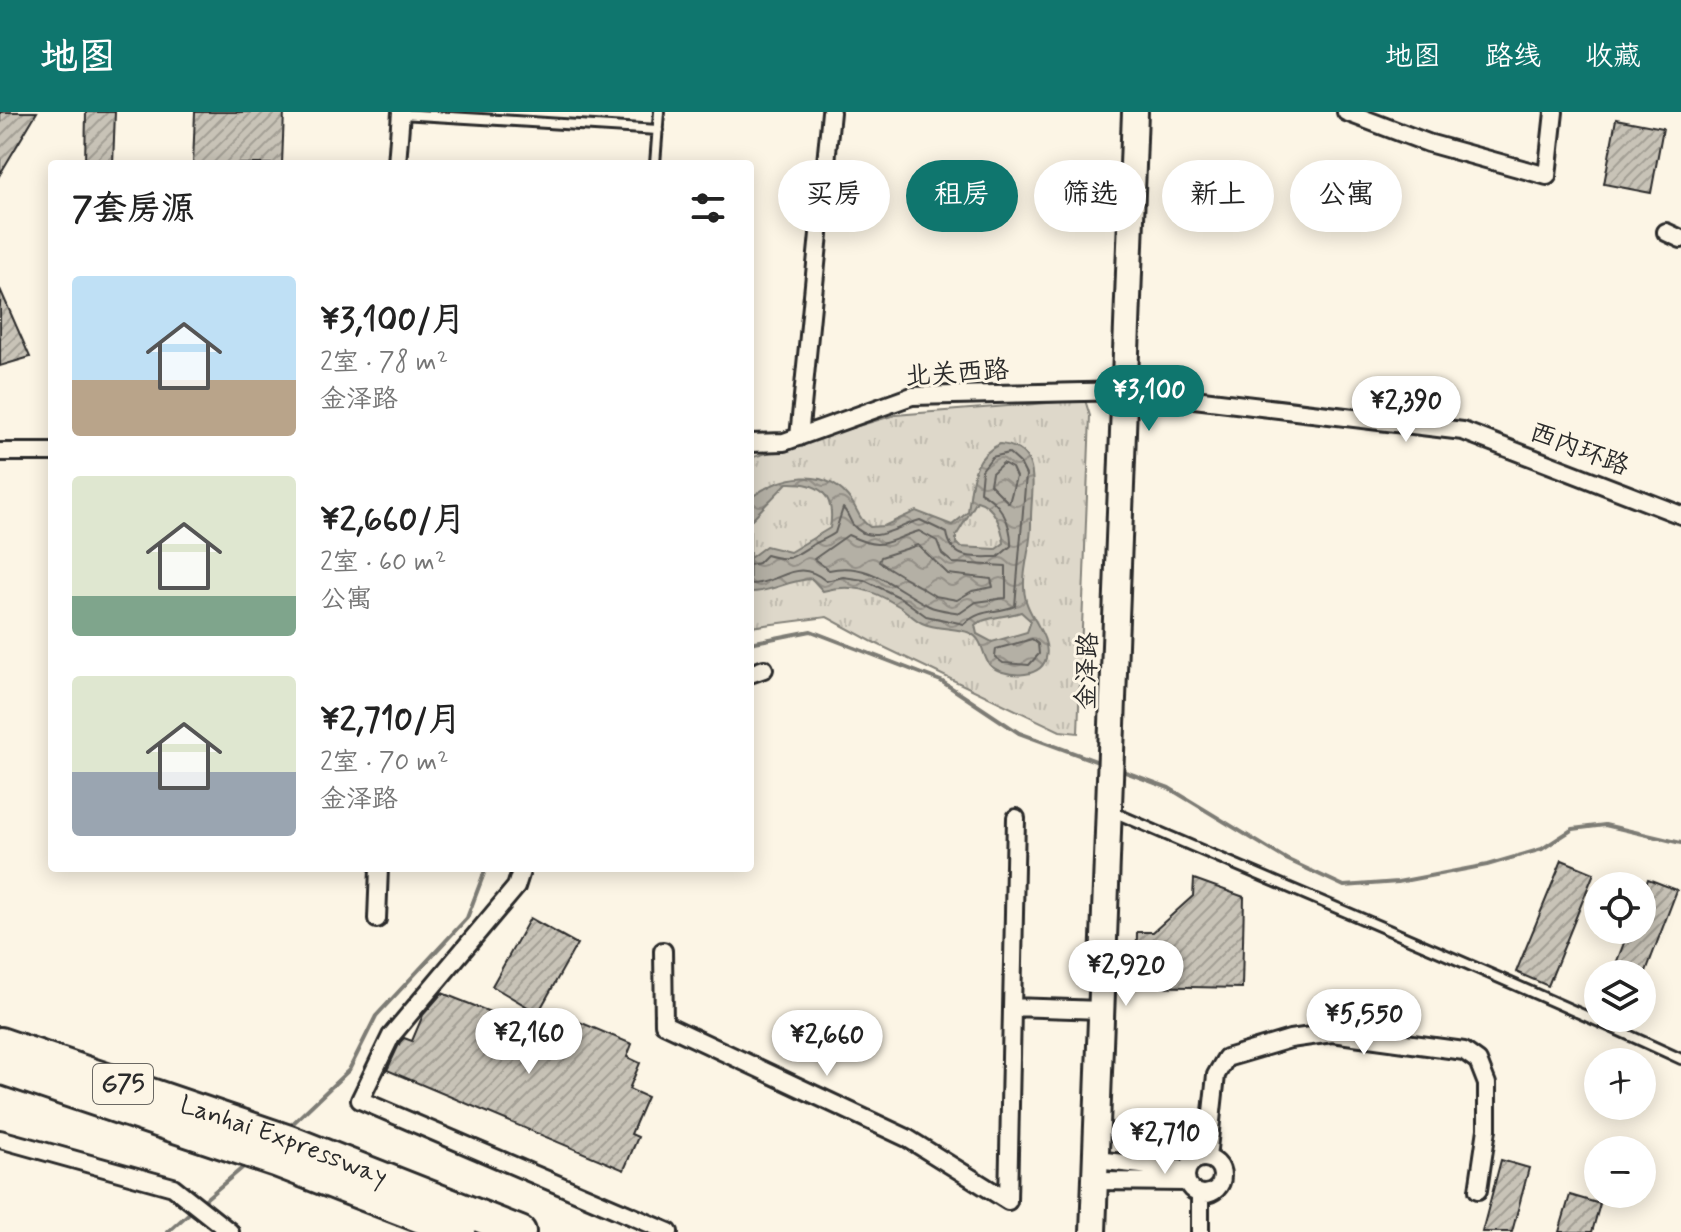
<!DOCTYPE html>
<html lang="zh">
<head>
<meta charset="utf-8">
<style>
  :root { --surface:#fff; --page:#f2f2f2; --text:#222; --muted:#767676; --accent:#0f766e }
  body { margin:0; font-family:Mynerve,"LXGW WenKai TC",sans-serif; background:var(--page); color:var(--text); height:100vh; display:flex; flex-direction:column; font-size:30px; white-space:nowrap }
  * { box-sizing:border-box; margin:0 }
  p { font-size:26px; color:var(--muted) }
  .icon { flex:none; width:44px; height:44px; fill:none; stroke:currentColor; stroke-width:2; stroke-linecap:round; stroke-linejoin:round }
  .map { position:relative; flex:1; overflow:hidden }
  .details { position:absolute; left:48px; top:48px; width:706px; height:712px; display:flex; flex-direction:column; background:var(--surface); border-radius:8px; box-shadow:0 4px 20px #0003 }
  .details>* { flex:none }
  .hud { position:absolute; left:778px; top:48px; width:760px; height:72px; display:flex; gap:16px }
  .controls { position:absolute; left:1584px; top:760px; display:grid; gap:16px }
  .controls a { display:grid; place-items:center; width:72px; height:72px; border-radius:50%; background:var(--surface); box-shadow:0 4px 20px #0003; font-size:40px }
  .price { position:absolute; translate:-50% -68px; padding:0 18px; border-radius:28px; background:#fff; color:#222; font-size:26px; line-height:52px; filter:drop-shadow(0 2px 4px #0008) }
  .price::after { content:''; position:absolute; left:50%; top:48px; width:24px; height:18px; margin-left:-12px; background:inherit; clip-path:polygon(0 0,100% 0,50% 100%) }
  .price.active { background:var(--accent); color:#fff }
  ul { padding:0; list-style:none }
  li { display:flex; align-items:center; gap:24px; height:200px; padding:0 24px }
  li span { display:grid; place-items:center; flex:none; width:224px; height:160px; border-radius:8px; color:#555 }
  li>.icon { margin-inline-start:auto }
  span .icon { width:96px; height:96px; fill:#fffc; stroke-width:1 }
  li b { font-size:34px }
  h2 { display:flex; justify-content:space-between; align-items:center; height:96px; padding:0 24px; font-size:34px }
  .tag { padding:0 28px; border-radius:36px; background:var(--surface); box-shadow:0 4px 20px #0003; font-size:28px; line-height:72px }
  .tag.active { background:var(--accent); color:#fff }
  header { display:flex; align-items:center; gap:48px; box-sizing:border-box; height:112px; padding:0 40px; background:var(--accent); color:#fff }
  header strong { font-size:38px }
  nav { display:flex; gap:44px; margin-inline-start:auto; font-size:28px }
  .map>svg:first-child { display:block }
</style>
</head>
<body>
<header>
<strong>地图</strong>
<nav><a>地图</a><a>路线</a><a>收藏</a></nav>
</header>
<div class="map">
<svg width="1681" height="1120" viewBox="0 0 1681 1120">
  <defs>
    <pattern id="grass-tufts" width="24" height="20" patternUnits="userSpaceOnUse" patternTransform="scale(2)"><rect width="24" height="20" fill="#ded8ca"/><path d="M3 7l-1-3M5 7V3M7 7l1-3M15 17l-1-3M17 17v-4M19 17l1-3" fill="none" stroke="#bfbaae"/></pattern>
    <pattern id="water-waves" width="16" height="10" patternUnits="userSpaceOnUse" patternTransform="scale(2)"><rect width="16" height="10" fill="#b4b0a5"/><path d="M0 5q4-4 8 0t8 0" fill="none" stroke="#938f87"/></pattern>
    <pattern id="building-hatch" width="6" height="6" patternUnits="userSpaceOnUse" patternTransform="scale(2)"><rect width="6" height="6" fill="#c8c3b7"/><path d="M-1 1l2-2M0 6l6-6M5 7l2-2" fill="none" stroke="#a39f95"/></pattern>
  </defs>
  <rect width="100%" height="100%" fill="#fcf5e5"/>
  <filter id="ink" filterUnits="userSpaceOnUse"><feTurbulence type="fractalNoise" baseFrequency=".0125" numOctaves="2"/><feDisplacementMap in="SourceGraphic" scale="16" xChannelSelector="R" yChannelSelector="G"/><feConvolveMatrix kernelMatrix="1 2 1 2 8 2 1 2 1" color-interpolation-filters="sRGB"/></filter>
  <g filter="url(#ink)">
    <path fill="url(#grass-tufts)" stroke="#84827a" stroke-width="2" d="M1085,288l5,16 -12,317 -18,-2 -189,-90 -44,-24 -77,10v-169l145,-43z"/>
    <path fill="url(#water-waves)" stroke="#7d7b74" stroke-width="2" fill-rule="evenodd" d="M1000,332c45,4 30,48 31,78 1,26 -12,54 -5,79 5,18 25,37 20,57 -5,22 -44,20 -57,6 -7,-10 -6,-25 -19,-31 -14,-6 -33,-3 -48,-10 -9,-4 -16,-13 -25,-18 -24,-15 -46,-22 -74,-14l-11,-12c-22,0 -41,14 -62,13v-34l16,-12 24,6 40,-24c6,-35 -12,-46 -43,-45l-37,38v-23c30,-22 76,-34 102,4 7,11 7,17 18,25l14,-1 32,-15 36,14 16,-13c4,-29 3,-55 32,-68zM977,389c17,4 25,26 27,42l-8,6 -36,-2 -4,-4v-7zM1021,500l10,9 -4,11 -35,10 -15,-8 -2,-9c9,-8 32,-8 46,-13z"/>
    <g fill="none" stroke-linecap="round" stroke-linejoin="round">
      <path stroke="#62605c" stroke-width="2" d="M1003,351l9,5 4,9 -7,26 -19,-19 2,-11z
        M919,419l18,10 5,13 11,9 53,3v32l-30,4 -16,11c-10,-2 -23,-3 -31,-7 -34,-17 -59,-45 -100,-36l-15,-11 34,-24c36,17 35,7 71,-4z
        M918,433l30,29 43,5 2,8 -21,4 -15,9 -22,-4 -56,-34 2,-5z
        M750,453l8,-2 8,-8c24,7 27,2 46,-10 8,-4 16,-7 23,-12l8,-25c5,5 6,11 10,17 19,23 46,0 67,-5l27,13c5,28 25,24 51,24l13,-11c1,-23 -11,-44 -31,-54l2,-22 10,-13 17,-4 11,10 6,12 -11,131c-21,8 -33,2 -51,18l-38,-8 -25,-18 -37,-18 -21,-3 -17,4c-30,-25 -45,3 -76,3
        M1032,527l6,5 1,10 -10,11 -26,-2 -8,-6 1,-8z"/>
      <path stroke="#7d7b74" stroke-width="4" d="M750,531l61,-12 130,50 78,52 82,30
        M1120,658l49,18 117,71 58,27 54,-4 89,-17 55,-16 31,-20 32,-4 76,18
        M287,1017l62,-59 27,-54 91,-98 19,-50
        M202,1090l45,-38
        M168,1120l27,-24"/>
    </g>
    <path fill="url(#building-hatch)" stroke="#2b2b2b" stroke-width="2" d="M0,0h37l-37,62z
      M86,0h29l-2,52h-28z
      M195,0h89l-2,52h-89z
      M1616,7l47,9 -12,65 -47,-9z
      M0,177l30,68 -30,9z
      M1562,748l32,13 -46,113 -32,-14z
      M1194,767l50,18 -2,91 -106,-2 1,-54h16l40,-36z
      M1648,767l29,11 -32,84h-33l17,-44h13v-34z
      M530,806l47,26 -39,69 -46,-27z
      M442,881l124,49 9,-22 57,24 -5,13 13,6 -11,26 18,8 -16,37 7,3 -14,33 -237,-100 13,-28 4,-4 8,3 11,-26z
      M1501,1048l28,8 -17,64h-30z
      M1570,1083l30,9 -8,28h-33z"/>
    <g fill="none" stroke-linecap="round" stroke-linejoin="round">
      <g stroke="#2b2b2b" stroke-width="14">
        <path id="lane" d="M401,2l257,16
          M655,52l4,-52
          M1111,699c190,83 382,161 570,248"/>
      </g>
      <g stroke="#2b2b2b" stroke-width="22">
        <path id="street" d="M1346,0l82,31 119,33 7,-64
          M397,52l4,-52
          M1666,120l15,7
          M799,325l32,-325
          M750,331l34,-1 128,-46 215,-5 336,40 218,84
          M0,340h52
          M750,562l14,-5
          M522,756l-6,19 -125,149 -31,64 309,132
          M377,807l2,-51
          M663,839l1,73 243,114 101,63
          M1012,895l90,3
          M0,1027l173,48 57,45
          M1186 1064a18 18 0 1 1 36 0a18 18 0 1 1-36 0Z
          M1207,1046l9,-83 10,-17 64,-19 42,-6 132,18 14,10 9,23v45l-9,61
          M1096,1048l91,10
          M1095,1069l91,1
          M1008,1089l8,-383
          M1200,1120v-37"/>
      </g>
      <g stroke="#2b2b2b" stroke-width="30">
        <path id="secondary" d="M1093,1120l42,-1120"/>
      </g>
      <g stroke="#2b2b2b" stroke-width="36">
        <g id="highway">
          <path id="s1" d="M0,931l289,98 231,91"/>
          <path d="M0,956l276,93 184,71"/>
        </g>
      </g>
      <use href="#lane" stroke="#fcf5e5" stroke-width="8"/>
      <use href="#street" stroke="#fcf5e5" stroke-width="16"/>
      <use href="#secondary" stroke="#fcf5e5" stroke-width="24"/>
      <use href="#highway" stroke="#fcf5e5" stroke-width="30"/>
    </g>
  </g>
  <g text-anchor="middle" dominant-baseline="central" stroke-width="6" stroke-linejoin="round" paint-order="stroke">
    <rect fill="#fcf5e5" stroke="#6a6863" stroke-width="2" x="93" y="952" width="60" height="40" rx="6"/>
    <g font-size="24" font-weight="bold" fill="#2b2b2b">
      <text x="123" y="972">G75</text>
    </g>
    <g font-size="26" fill="#2b2b2b" stroke="#fcf5e5">
      <text transform="translate(957 262) rotate(-4)">北关西路</text>
      <text transform="translate(1579 338) rotate(21)">西内环路</text>
      <text transform="translate(1088 559) rotate(-88)">金泽路</text>
      <text stroke="none"><textPath href="#s1" startOffset="300">Lanhai Expressway</textPath></text>
    </g>
  </g>
</svg>
<div class="controls">
<a><svg class="icon" aria-label="locate" viewBox="0 0 24 24"><circle cx="12" cy="12" r="6"/><path d="M12 2v4M12 18v4M2 12h4M18 12h4"/></svg></a>
<a><svg class="icon" aria-label="layers" viewBox="0 0 24 24"><path d="M12 4l9 5-9 5-9-5zM3 14l9 5 9-5"/></svg></a>
<a>+</a>
<a>−</a>
</div>
<b class="price active" style="left:1149px;top:321px">¥3,100</b>
<b class="price" style="left:1406px;top:332px">¥2,390</b>
<b class="price" style="left:1126px;top:896px">¥2,920</b>
<b class="price" style="left:1364px;top:945px">¥5,550</b>
<b class="price" style="left:529px;top:964px">¥2,160</b>
<b class="price" style="left:827px;top:966px">¥2,660</b>
<b class="price" style="left:1165px;top:1064px">¥2,710</b>
<div class="hud">
<a class="tag">买房</a>
<a class="tag active">租房</a>
<a class="tag">筛选</a>
<a class="tag">新上</a>
<a class="tag">公寓</a>
</div>
<section class="details">
<h2>7套房源<svg class="icon" aria-label="filters" viewBox="0 0 24 24"><path d="M4 7h16M4 17h16"/><circle cx="9" cy="7" r="2"/><circle cx="15" cy="17" r="2"/></svg></h2>
<ul>
<li><span style="background:linear-gradient(#bfe0f5 65%,#b9a48a 0)"><svg class="icon" aria-label="home" viewBox="0 0 24 24"><path d="M3 11l9-7 9 7M6 9v11h12V9"/></svg></span><div><b>¥3,100/月</b><p>2室 · 78 m²</p><p>金泽路</p></div></li>
<li><span style="background:linear-gradient(#dfe7d0 75%,#7fa58c 0)"><svg class="icon" aria-label="home" viewBox="0 0 24 24"><path d="M3 11l9-7 9 7M6 9v11h12V9"/></svg></span><div><b>¥2,660/月</b><p>2室 · 60 m²</p><p>公寓</p></div></li>
<li><span style="background:linear-gradient(#dfe7d0 60%,#9aa5b1 0)"><svg class="icon" aria-label="home" viewBox="0 0 24 24"><path d="M3 11l9-7 9 7M6 9v11h12V9"/></svg></span><div><b>¥2,710/月</b><p>2室 · 70 m²</p><p>金泽路</p></div></li>
</ul>
</section>
</div>
</body>
</html>
